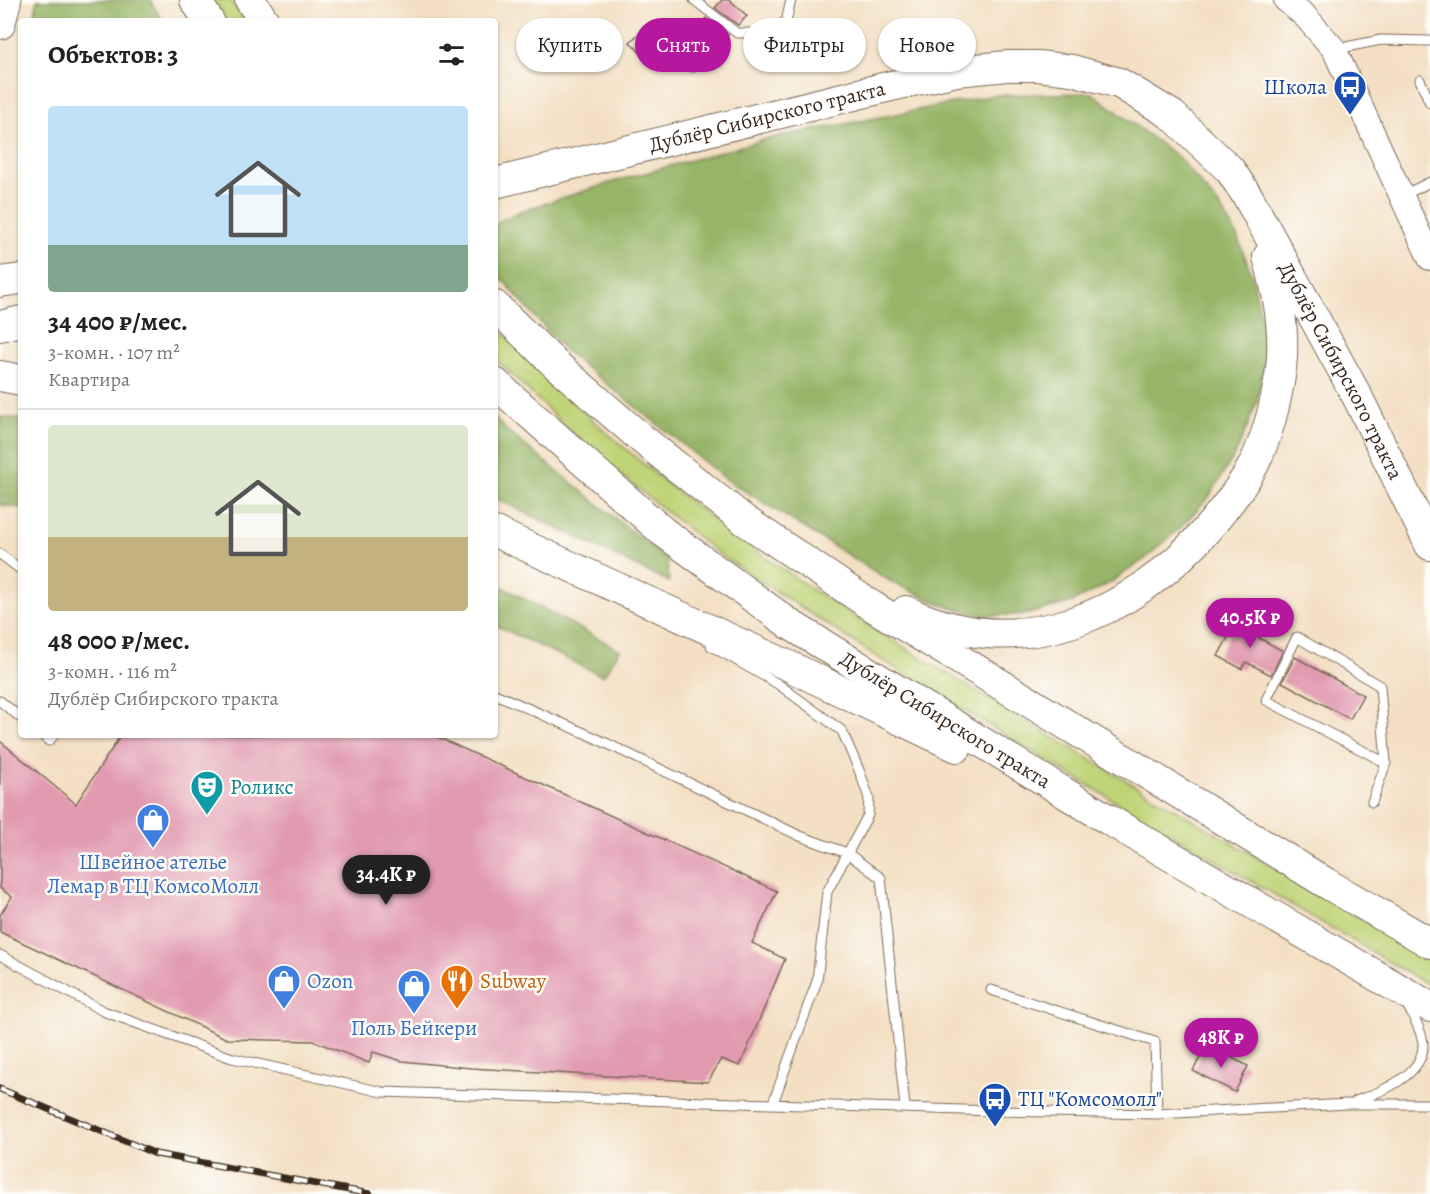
<!DOCTYPE html>
<html lang="ru">
<head>
<meta charset="utf-8">
<style>
  :root { --surface:#fff; --page:#f2f2f2; --text:#222; --muted:#767676; --line:#e0e0e0; --accent:#b5179e }
  body { margin:0; font-family:Alegreya,serif; background:var(--page); color:var(--text); height:100vh; display:flex; flex-direction:column; font-size:22px; white-space:nowrap }
  * { box-sizing:border-box; margin:0 }
  p { font-size:20px; color:var(--muted) }
  .icon { flex:none; width:33px; height:33px; fill:none; stroke:currentColor; stroke-width:2; stroke-linecap:round; stroke-linejoin:round }
  .map { position:relative; flex:1; overflow:hidden }
  .details { position:absolute; left:18px; top:18px; width:480px; height:720px; display:flex; flex-direction:column; background:var(--surface); border-radius:6px; box-shadow:0 2px 4px #0004 }
  .details>* { flex:none }
  .top-card { position:absolute; left:516px; top:18px; width:570px; height:54px; display:flex; gap:12px }
  .price { position:absolute; translate:-50% -51px; padding:0 14px; border-radius:21px; background:var(--accent); color:#fff; font-size:20px; line-height:39px; filter:drop-shadow(0 2px 3px #0008) }
  .price::after { content:''; position:absolute; left:50%; top:36px; width:18px; height:14px; margin-left:-9px; background:inherit; clip-path:polygon(0 0,100% 0,50% 100%) }
  .price.selected { background:#222; color:#fff }
  ul { padding:0; list-style:none }
  li { display:grid; align-content:center; gap:12px; height:318px; padding:0 30px }
  li+li { border-top:2px solid var(--line) }
  li span { display:grid; place-items:center; height:186px; border-radius:6px; color:#555 }
  li>.icon { margin-inline-start:auto }
  span .icon { width:108px; height:108px; fill:#fffc; stroke-width:1 }
  li b { font-size:26px }
  h2 { display:flex; justify-content:space-between; align-items:center; height:72px; padding:0 30px; font-size:26px }
  .pill { padding:0 21px; border-radius:27px; background:var(--surface); box-shadow:0 2px 4px #0004; font-size:21px; line-height:54px }
  .pill.selected { background:var(--accent); color:#fff }
  .map>svg:first-child { display:block }
</style>
</head>
<body>
<div class="map">
<svg width="1430" height="1194" viewBox="0 0 1430 1194">
  <rect width="100%" height="100%" fill="#fdfcf7"/>
  <filter id="ink" filterUnits="userSpaceOnUse"><feTurbulence type="fractalNoise" baseFrequency=".0167" numOctaves="2"/><feDisplacementMap in="SourceGraphic" scale="12" xChannelSelector="R" yChannelSelector="G"/><feConvolveMatrix kernelMatrix="1 2 1 2 8 2 1 2 1" color-interpolation-filters="sRGB"/></filter>
  <filter id="wash" filterUnits="userSpaceOnUse"><feTurbulence type="fractalNoise" baseFrequency=".008" numOctaves="4" result="noise"/><feDisplacementMap in="SourceGraphic" scale="24" xChannelSelector="R" yChannelSelector="G"/><feGaussianBlur stdDeviation="1.35" result="paint"/><feColorMatrix in="noise" values="0 0 0 0 0 0 0 0 0 0 0 0 0 0 0 0 0 1.4 0 .05"/><feComposite in="paint" operator="in"/></filter>
  <g filter="url(#wash)">
    <rect width="100%" height="100%" fill="#f3dfc3"/>
    <path fill="#bfd377" stroke="#7d7e4a" stroke-width="1.5" d="M207,0h24l14,21h-23z
      M495,325c86,90 183,173 286,243 70,49 144,92 217,136 143,87 288,169 432,255v27l-361,-212 -190,-116 -159,-103 -130,-105 -87,-84 -8,-8z"/>
    <path fill="#97b568" stroke="#697043" stroke-width="1.5" d="M37,0h113l13,21h-129z
      M1092,93l86,64 40,47 19,32 15,39 9,42 4,41 -8,44 -20,49 -28,46 -29,31 -34,30 -36,25 -38,19 -44,12 -43,2 -43,-11 -52,-24 -163,-101 -164,-131 -68,-78v-48l26,-12 95,-30 151,-42 228,-44z
      M0,417l21,2v89l-21,-3z
      M495,418l11,12 161,130 2,22 -174,-84z
      M495,583l125,67 -17,26 -108,-51z"/>
    <g id="blocks">
      <path fill="#e19ab0" d="M722,0h8l17,16 -9,9 -23,-17z
        M706,18l22,17 -34,37 -21,-20z
        M647,26l20,22 -17,15 -20,-21z
        M1238,619l25,13 -4,6 24,13 -12,24 -25,-13 -4,7 -24,-13z
        M1295,657l68,38 -13,24 -68,-37z
        M121,735h312l344,156 -25,52 33,16 -45,107 -19,-7 -13,23 -237,-14 -69,-7 -29,-9 -4,11 -55,-22 -87,-2 -227,-107v-17l12,-18 -12,-9v-147l76,63z
        M1207,1045l41,21 -13,26 -42,-21z"/>
    </g>
  </g>
  <g filter="url(#ink)">
    <use href="#blocks" fill-opacity="0" stroke="#7b6958" stroke-width="1.5"/>
    <g fill="none" stroke-linecap="round" stroke-linejoin="round">
      <g stroke="#7b6958" stroke-width="11">
        <path id="service" d="M694,0l43,33h22l27,-11 5,-22
          M1336,49l45,-9 49,1
          M1420,80l10,23
          M1402,196l28,-14
          M0,554l21,16
          M711,646l67,38 64,47 17,39 10,28 -1,17 -41,77 -10,89 -44,122
          M495,694l94,41 211,101 47,17 34,25 24,229
          M0,701l21,17
          M42,735l7,6 5,-6
          M1372,802l14,-39 -6,-77 -83,-49 -31,63 120,63
          M0,955l103,56 129,47 150,34 613,19 162,3 191,-10h82
          M991,990l164,52 2,72
          M1356,1101c25,-9 68,-26 67,-57 -1,-13 -10,-28 -16,-39"/>
      </g>
      <g stroke="#7b6958" stroke-width="26">
        <path id="tertiary" d="M1286,0l18,15 30,34 96,209"/>
      </g>
      <g stroke="#7b6958" stroke-width="32">
        <g id="primary">
          <path d="M195,0l14,21"/>
          <path d="M250,0l14,21"/>
          <path d="M0,24l6,-24"/>
          <path id="s1" d="M495,183l392,-96 70,-16 50,-5h31l34,4 47,13 53,32 58,55 18,27 110,201 72,147"/>
          <path d="M0,282l21,-3"/>
          <path d="M495,306l59,57 88,76 102,81 128,86 459,280 99,57"/>
          <path d="M0,326l21,-5"/>
          <path d="M0,376l21,4"/>
          <path id="s2" d="M495,383l167,148 129,94 318,195 321,187"/>
          <path d="M495,532l294,134 168,81"/>
          <path d="M906,611c113,54 227,5 303,-84 17,-20 33,-40 45,-63 12,-25 20,-54 25,-82 8,-42 1,-84 -11,-125"/>
        </g>
      </g>
      <use href="#service" stroke="#fff" stroke-width="9"/>
      <use href="#tertiary" stroke="#fff" stroke-width="24"/>
      <use href="#primary" stroke="#fff" stroke-width="30"/>
      <g stroke="#3b2a1e" stroke-width="7">
        <path id="rail" d="M0,1089l156,65 214,40"/>
      </g>
      <use href="#rail" stroke="#fdfcf7" stroke-width="4.5" stroke-dasharray="14" stroke-linecap="butt"/>
    </g>
  </g>
  <defs>
    <g id="bus-pin" transform="scale(1.725)"><path d="M0 17L-7.5 6A9.5 9.5 0 1 1 7.5 6Z" fill="#1a4fb4" stroke="#fdfcf7"/><path d="M-5-6H5V4H4V6H2V4H-2V6H-4V4H-5ZM-3.5-4V0h7V-4ZM-3.5 1.2v1.5H-2V1.2ZM2 1.2v1.5H3.5V1.2Z" fill="#fff"/></g>
    <g id="theatre-pin" transform="scale(1.725)"><path d="M0 17L-7.5 6A9.5 9.5 0 1 1 7.5 6Z" fill="#0f9aa8" stroke="#fdfcf7"/><path d="M-5-5.5Q0-4 5-5.5V0Q5 5 0 6Q-5 5-5 0ZM-3.3-2.5H-1v1.5H-3.3ZM1-2.5H3.3v1.5H1ZM-2.8 1Q0 5.5 2.8 1Z" fill="#fff"/></g>
    <g id="shop-pin" transform="scale(1.725)"><path d="M0 17L-7.5 6A9.5 9.5 0 1 1 7.5 6Z" fill="#3f7fe0" stroke="#fdfcf7"/><path d="M-5-2.5h2.3a2.7 3.5 0 0 1 5.4 0H5L5.5 6h-11ZM-1.5-2.5h3a1.5 2.3 0 0 0-3 0Z" fill="#fff"/></g>
    <g id="restaurant-pin" transform="scale(1.725)"><path d="M0 17L-7.5 6A9.5 9.5 0 1 1 7.5 6Z" fill="#e8710a" stroke="#fdfcf7"/><path d="M-5-6h1v4h1v-4h1v4h1v-4h1v5L-1.5 .5V6h-2V.5L-5-1ZM5-6V6H3V1.5H1.5Q1.5-4 5-6Z" fill="#fff"/></g>
  </defs>
  <g fill-rule="evenodd">
    <use href="#bus-pin" x="1350" y="87"/>
    <use href="#theatre-pin" x="207" y="787"/>
    <use href="#shop-pin" x="153" y="820"/>
    <use href="#shop-pin" x="284" y="981"/>
    <use href="#restaurant-pin" x="457" y="981"/>
    <use href="#shop-pin" x="414" y="986"/>
    <use href="#bus-pin" x="995" y="1099"/>
  </g>
  <g text-anchor="middle" dominant-baseline="central" stroke-width="5" stroke-linejoin="round" paint-order="stroke">
    <g font-size="21" fill="#164399" stroke="#fdfcf7" text-anchor="end">
      <text x="1327" y="87">Школа</text>
      <text x="1018" y="1099" text-anchor="start">ТЦ "Комсомолл"</text>
    </g>
    <g font-size="21" fill="#3b2a1e" stroke="#fdfcf7">
      <text stroke="none"><textPath href="#s1" startOffset="280">Дублёр Сибирского тракта</textPath></text>
      <text stroke="none"><textPath href="#s1" startOffset="1011">Дублёр Сибирского тракта</textPath></text>
      <text stroke="none"><textPath href="#s2" startOffset="564">Дублёр Сибирского тракта</textPath></text>
    </g>
    <g font-size="21" fill="#0d838f" stroke="#fdfcf7" text-anchor="start">
      <text x="230" y="787">Роликс</text>
    </g>
    <g font-size="21" fill="#366cbe" stroke="#fdfcf7">
      <text x="153" y="862">Швейное ателье<tspan x="153" dy="24">Лемар в ТЦ КомсоМолл</tspan></text>
      <text x="307" y="981" text-anchor="start">Ozon</text>
      <text x="414" y="1028">Поль Бейкери</text>
    </g>
    <g font-size="21" fill="#c56008" stroke="#fdfcf7" text-anchor="start">
      <text x="480" y="981">Subway</text>
    </g>
  </g>
</svg>
<b class="price" style="left:1250px;top:649px">40.5K ₽</b>
<b class="price selected" style="left:386px;top:906px">34.4K ₽</b>
<b class="price" style="left:1221px;top:1069px">48K ₽</b>
<div class="top-card">
<a class="pill">Купить</a>
<a class="pill selected">Снять</a>
<a class="pill">Фильтры</a>
<a class="pill">Новое</a>
</div>
<section class="details">
<h2>Объектов: 3<svg class="icon" aria-label="filters" viewBox="0 0 24 24"><path d="M4 7h16M4 17h16"/><circle cx="9" cy="7" r="2"/><circle cx="15" cy="17" r="2"/></svg></h2>
<ul>
<li><span style="background:linear-gradient(#bfe0f5 75%,#7fa58c 0)"><svg class="icon" aria-label="home" viewBox="0 0 24 24"><path d="M3 11l9-7 9 7M6 9v11h12V9"/></svg></span><div><b>34 400 ₽/мес.</b><p>3-комн. · 107 m²</p><p>Квартира</p></div></li>
<li><span style="background:linear-gradient(#dfe7d0 60%,#c2b280 0)"><svg class="icon" aria-label="home" viewBox="0 0 24 24"><path d="M3 11l9-7 9 7M6 9v11h12V9"/></svg></span><div><b>48 000 ₽/мес.</b><p>3-комн. · 116 m²</p><p>Дублёр Сибирского тракта</p></div></li>
</ul>
</section>
</div>
</body>
</html>
